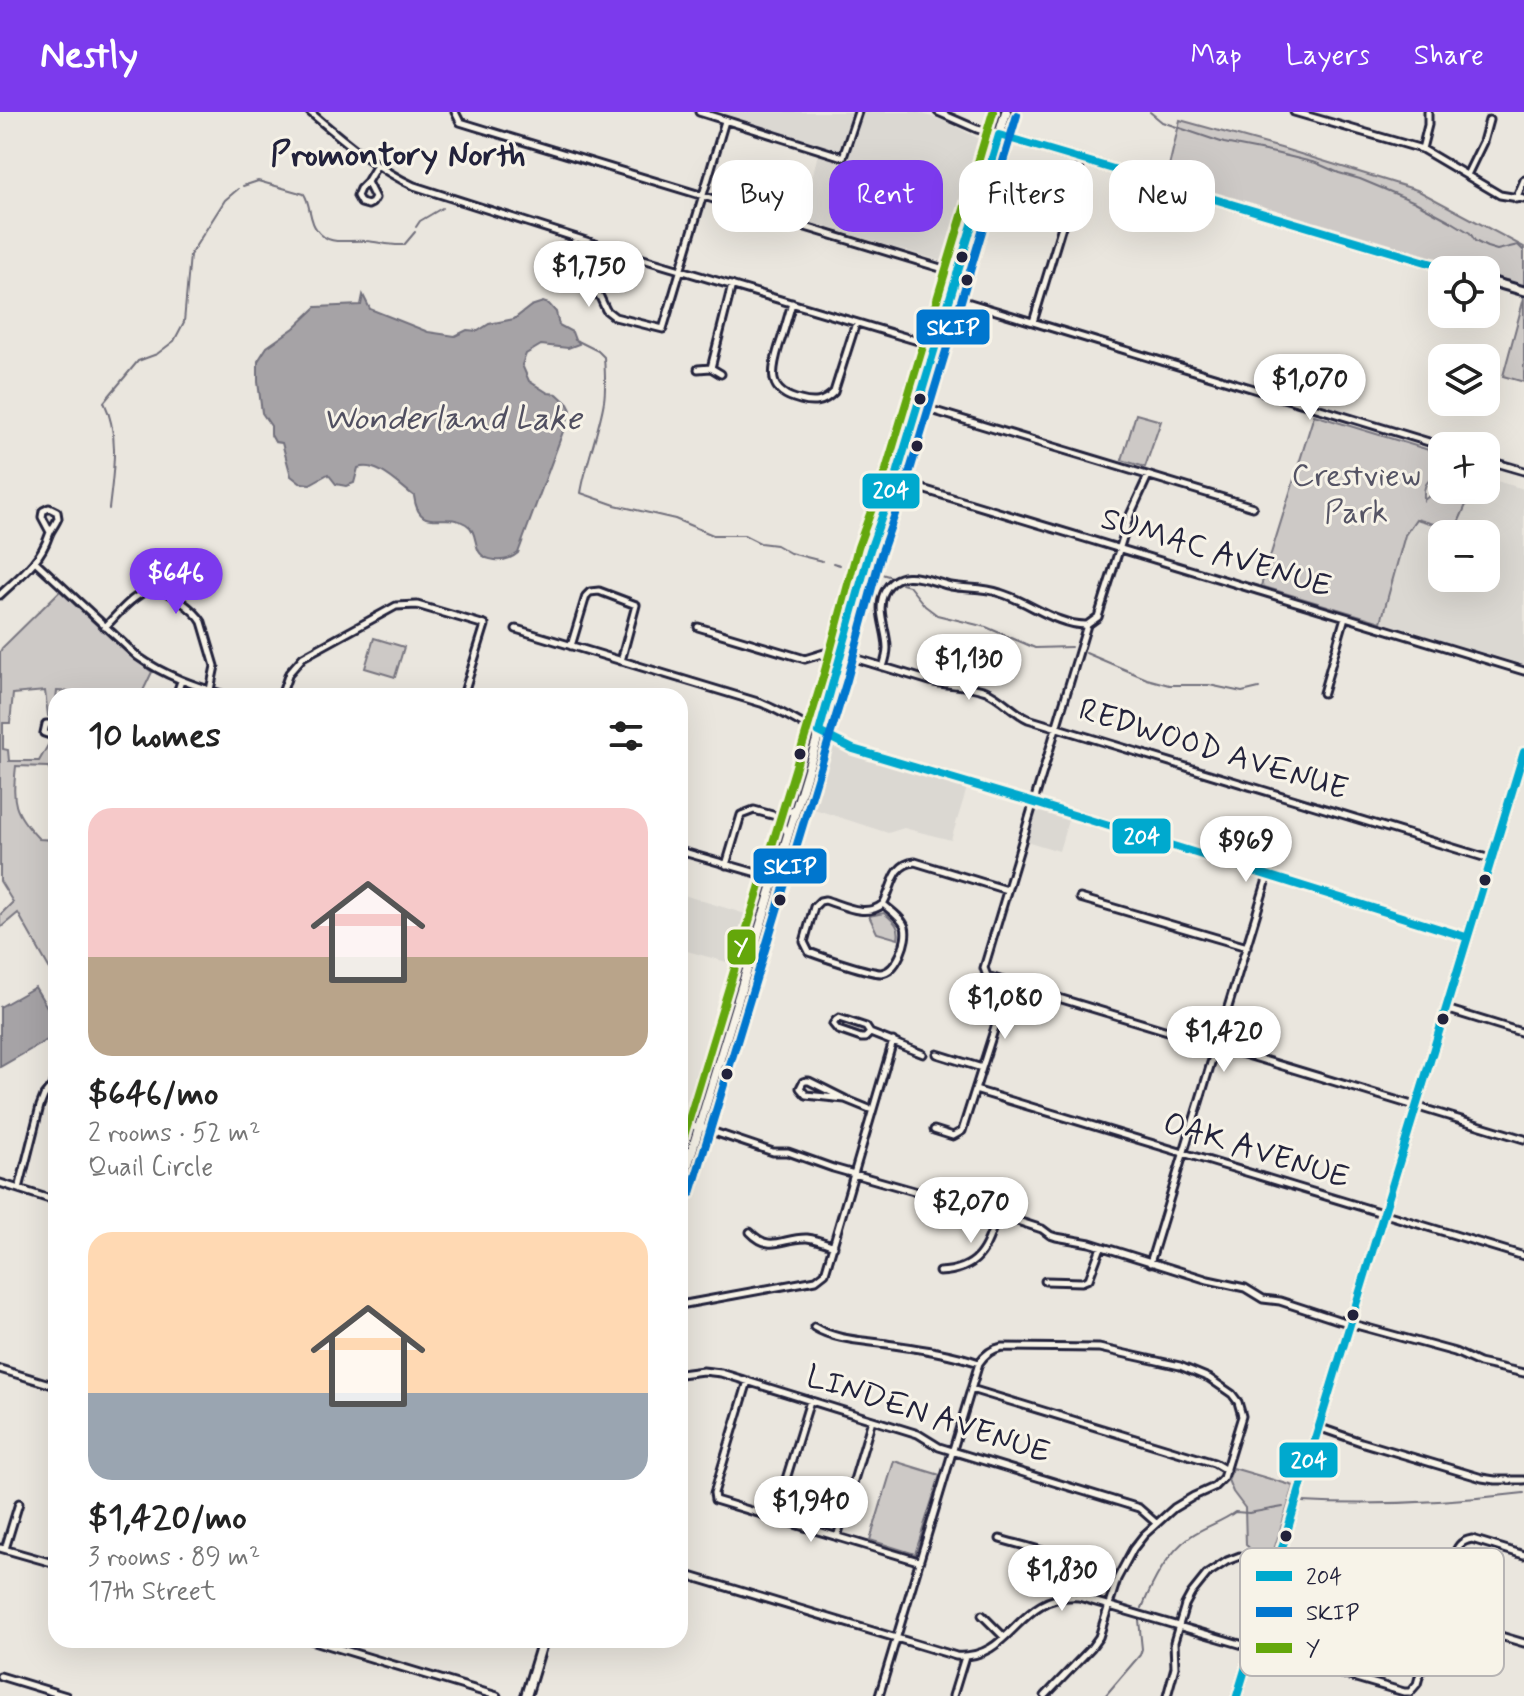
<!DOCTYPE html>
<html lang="en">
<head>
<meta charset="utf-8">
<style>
  :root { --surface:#fff; --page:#f6f6f6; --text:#222; --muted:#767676; --accent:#7c3aed }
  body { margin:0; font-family:Mynerve,sans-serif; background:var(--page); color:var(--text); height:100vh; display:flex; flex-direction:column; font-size:30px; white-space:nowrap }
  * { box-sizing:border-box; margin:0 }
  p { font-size:26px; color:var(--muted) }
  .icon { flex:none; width:44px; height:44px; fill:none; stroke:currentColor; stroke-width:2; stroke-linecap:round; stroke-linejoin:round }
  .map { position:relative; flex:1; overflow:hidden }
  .side { position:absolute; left:48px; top:576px; width:640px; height:960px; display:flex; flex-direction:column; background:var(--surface); border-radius:24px; box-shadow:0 8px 32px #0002 }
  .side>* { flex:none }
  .hud { position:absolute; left:712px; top:48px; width:692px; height:72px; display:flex; gap:16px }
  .controls { position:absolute; left:1428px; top:144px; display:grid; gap:16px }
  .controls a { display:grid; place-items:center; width:72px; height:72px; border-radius:16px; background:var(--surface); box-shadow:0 8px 32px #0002; font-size:40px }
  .price { position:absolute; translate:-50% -68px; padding:0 18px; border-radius:28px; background:#fff; color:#222; font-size:26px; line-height:52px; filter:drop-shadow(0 2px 4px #0008) }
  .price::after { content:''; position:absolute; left:50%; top:48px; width:24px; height:18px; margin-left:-12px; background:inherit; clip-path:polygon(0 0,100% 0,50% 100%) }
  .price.current { background:var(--accent); color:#fff }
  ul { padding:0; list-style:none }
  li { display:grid; align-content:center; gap:16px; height:424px; padding:0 40px }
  li span { display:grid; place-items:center; height:248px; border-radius:24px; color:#555 }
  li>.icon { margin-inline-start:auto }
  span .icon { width:144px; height:144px; fill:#fffc; stroke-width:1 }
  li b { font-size:34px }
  h2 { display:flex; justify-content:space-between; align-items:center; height:96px; padding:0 40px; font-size:34px }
  .tag { padding:0 28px; border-radius:24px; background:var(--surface); box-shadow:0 8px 32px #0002; font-size:28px; line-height:72px }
  .tag.current { background:var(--accent); color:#fff }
  header { display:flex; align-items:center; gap:48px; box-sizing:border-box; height:112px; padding:0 40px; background:var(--accent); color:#fff }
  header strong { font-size:38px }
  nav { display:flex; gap:44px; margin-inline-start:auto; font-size:28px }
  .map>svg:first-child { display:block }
</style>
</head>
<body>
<header>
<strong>Nestly</strong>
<nav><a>Map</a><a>Layers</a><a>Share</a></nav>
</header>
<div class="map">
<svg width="1524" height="1584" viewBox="0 0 1524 1584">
  <rect width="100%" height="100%" fill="#eae6de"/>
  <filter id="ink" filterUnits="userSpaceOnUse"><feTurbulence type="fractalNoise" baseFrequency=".0125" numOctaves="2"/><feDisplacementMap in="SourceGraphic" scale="16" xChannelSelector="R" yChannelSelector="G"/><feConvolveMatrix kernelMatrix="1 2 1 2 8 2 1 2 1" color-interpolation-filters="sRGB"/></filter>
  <g filter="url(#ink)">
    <path fill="#dbd8d2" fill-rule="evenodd" d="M724,0h193l30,10 36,19 -34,112 -8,8 -139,-41 18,-75 -96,-31z
      M1486,366l38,11v176l-143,-43 24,-87 12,-16 8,-21 17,-12v4h44zM1442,422h44v44h-44z
      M824,633l143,43 -16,52 -47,-12 -16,5 -83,-27z
      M1037,696l7,1 25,8 -10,34 -33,-10 8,-30z
      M680,782l72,22 -15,49 -57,-16z"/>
    <path fill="#cdc9c6" stroke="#787680" stroke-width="2" d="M1180,8l101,28 136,42 107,57v39l-38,-12v-4h-15l-305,-91z
      M1524,186v84l-21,-6z
      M1136,302l25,7 -16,46 -23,-7z
      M1314,303l128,39c0,4 0,12 -1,15 -8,14 -18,6 -17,31l18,-14v4h13l11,15 -11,25 -39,-11 -11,16 -24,87 -120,-36z
      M60,479l68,63 24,18 -11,23 -84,-4 -3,26 -6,-1 -3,-25 -32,3 -3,29h-7v26l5,1 1,11h30l12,-21 5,-1v40l-8,-12 -32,-1c-4,37 -3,46 23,73l17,1v140l-38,-67 -18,15v-13l13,-13 -13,-21v-229l2,-4z
      M374,526l30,9 -9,30 -30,-9z
      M884,801c9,8 17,13 14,26l-21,-6 -8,-17z
      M894,1349l46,14 -25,79 -45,-14z
      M1233,1356l61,18 -25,80 -19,-5c2,-7 2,-12 -4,-16l-1,-37 -12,-16 -5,-12z"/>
    <path fill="#a6a3a6" stroke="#716f7b" stroke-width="2" d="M363,183l7,14 58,23 27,4 12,-6 11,1 11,-7 25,-5 17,-13 12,-4 6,2 7,8 3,13 13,7 3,8 3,1 1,3 -11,4 -27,-3 -15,9 -4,11 7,16 19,12 9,1 11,10 3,6 -53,143c-7,6 -15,8 -23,7 -27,-3 -13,-26 -29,-36 -22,-14 -47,11 -52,-28 -15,-11 -37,-35 -56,-28l-4,15 -8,3 -10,-2 -8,-10 -18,10 -10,-1 -9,-7 -9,-33 -7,-1 -4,-7v-9l-9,-13 -4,-31v-21l9,-14 27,-19 22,-21 45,-2z
      M35,875l21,35v13l-56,32v-60z"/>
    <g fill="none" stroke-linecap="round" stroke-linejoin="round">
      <path stroke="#716f7b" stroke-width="2" d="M1150,0l12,10 62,21 51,10 41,10 23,10 21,6 55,23 37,20 18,11 5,8 12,6 10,3 21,-5 6,6
        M243,74l15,-5 46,13c7,11 5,27 13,36 12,17 31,9 49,11 14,1 23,5 38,4l11,-13
        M416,115l4,-6 22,-13
        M578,229l20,10 6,6c1,14 2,30 0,44 -5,31 -18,61 -23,92l34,12 60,14 38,16h31l16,8 16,2 14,8 32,8
        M109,397c4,-35 11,-74 -5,-107l34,-41 19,-7 17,-13 10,-19 6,-67 35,-55 13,-11
        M833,451l7,2
        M878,461l14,4
        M902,472l7,2 16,20 12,9 49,12 49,21 36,-1
        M1086,541l61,26 22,6h40l33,7 17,-4
        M1302,1390c74,4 148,0 222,-9
        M1142,1496c11,-27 25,-55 49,-72 14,-10 31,-14 44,-24l14,1 34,-6
        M1105,1584l35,-41 2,-6 -3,-29"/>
      <g stroke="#22223b" stroke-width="11">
        <path id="street" d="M310,0c32,27 65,56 104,74l219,70 302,90
          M455,0l5,10 13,4 484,147
          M699,0l144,45 15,-45
          M938,0l39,17 22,6
          M1294,0l128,37 78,46 24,4
          M1422,37l6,-24v-13
          M1467,63l16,-33 6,-22
          M367,70l8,16 -3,5 -4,2 -7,-2 -4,-7 3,-7z
          M367,70l10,-17
          M1516,87l8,-19
          M575,126l-2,14 1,7 26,38 6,13 9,7 48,12 62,-208
          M950,185l492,149
          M792,191c-4,14 -8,29 -13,43 -8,27 -12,46 21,54 14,4 23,3 34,-8l22,-69
          M1033,210l49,-162
          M711,256l10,6
          M698,257l13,-1 21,-83
          M918,294l335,101
          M1486,348l38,11
          M1148,364l-18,39 -32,102 -11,8 -103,343 3,8 32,10 505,153
          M896,369l628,190
          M36,450l101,94c28,20 58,30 91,40
          M0,483c20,-19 40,-33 49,-60 2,-6 7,-11 9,-17l-1,-6 -8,-4 -6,3 -1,6 8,15
          M105,515c21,-21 43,-54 74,-27 8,6 18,13 23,22l13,44 -5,24
          M698,515l107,32 26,-8 99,30c18,5 37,3 56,10 16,7 27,21 42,28l462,140
          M516,517l245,74c32,13 60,35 92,46l182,54 431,134
          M571,534l15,-50 4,-4 9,-1 37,14 -15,56
          M883,555c2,-6 4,-12 4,-19 0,-18 -11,-37 -3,-55 14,-29 44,-12 67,-7 16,3 33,1 49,7 28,8 57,33 87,32
          M1323,581l22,-76
          M176,584l5,-15
          M281,584l8,-23 14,-16 93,-51 21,-1 68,20 -22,71
          M56,615l-6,-3h-4l-2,9 6,2 6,-4
          M56,681l-3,6 3,7
          M777,704l11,18
          M680,739l94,27
          M726,753l15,-50 13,-5 22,6 18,-6
          M1080,786l167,49
          M825,788c19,6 41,18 58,4 7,6 19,14 22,23 4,12 -8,45 -24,46 -12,0 -59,-16 -72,-21l-5,-10 10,-35 6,-6z
          M883,792c10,-16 9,-40 32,-42l92,28
          M1446,897l78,24
          M839,906l27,9 4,6 -5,5h-4l-23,-8 -5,-6 3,-4z
          M870,921l53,21
          M937,942l45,14
          M806,969h3l36,18 -39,-4 -6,-7 3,-6z
          M975,978l549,166
          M845,987l27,11
          M680,1013l19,2 74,25h15l45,16 102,29 11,7 16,-1 80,26 8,6 6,2 34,6 118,37 37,8 18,11 17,2 58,19 117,32 24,11 45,10
          M934,1018l19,6 9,-5 47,-148
          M0,1071l56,18
          M19,1077l21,-83 4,-10 12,-15
          M750,1120c21,22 33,5 57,6 9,1 19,5 27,8
          M1150,1151l118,-387
          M939,1160c41,-2 47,-23 58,-57
          M1045,1169l37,1 7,-3 12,-32
          M680,1193l136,-25 9,-7 68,-232
          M814,1215c20,12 43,13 66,16 33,5 67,9 99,20
          M0,1257l56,17
          M680,1262l23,-3 18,2 197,61 21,13 13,4 187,57 17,15
          M748,1269l-34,112 1,7 203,61
          M971,1277l243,74 12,7
          M1318,1315l43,15 121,36 13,2h29
          M774,1406l36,-117
          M837,1425l35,-117
          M1000,1427c18,6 65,14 72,31 4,9 2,18 0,26
          M0,1436l56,16
          M5,1437l14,-46
          M680,1461l276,83c58,4 60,-63 123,-59l325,95h6
          M982,1503l22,22
          M1437,1505l87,26
          M311,1528l186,56
          M0,1564l66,20
          M1410,1580l7,-8 36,-126c4,-11 7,-17 19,-19l52,16
          M879,1584l100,-333c6,-9 13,-14 23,-16l97,1 81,18 29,12 23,16 6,8 4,14 -19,62 -9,9 -20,9 -20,12 -30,27 -11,14 -16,30 -18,58 -8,11 -46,48
          M953,1584l12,-39
          M1167,1584l8,-29 -1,-25 11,-37 6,-11 16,-20 20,-13 13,-5"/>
      </g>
      <g stroke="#22223b" stroke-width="13">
        <path id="secondary" d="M999,23l454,135
          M1486,168l38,11
          M1237,1584l287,-944"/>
      </g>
      <g stroke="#22223b" stroke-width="14">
        <path id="primary" d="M680,1078l156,-513 34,-127 27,-76 109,-362
          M526,1584l17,-56"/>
      </g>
      <use href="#street" stroke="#f7f3e8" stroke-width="5"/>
      <use href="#secondary" stroke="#f7f3e8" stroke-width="7"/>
      <use href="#primary" stroke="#f7f3e8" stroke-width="8"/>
      <g stroke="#f7f3e8" stroke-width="14">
        <path id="bus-1" d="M999,23l454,135
          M819,620l34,17 182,54 431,134
          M819,620l51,-182 27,-76 102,-339
          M1237,1584l287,-944"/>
      </g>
      <g stroke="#f7f3e8" stroke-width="14">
        <path id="bus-2" d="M691,1081l156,-513 34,-126 27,-77 109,-362"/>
      </g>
      <g stroke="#f7f3e8" stroke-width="14">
        <path id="bus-3" d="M680,1037l144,-475 34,-127 28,-77 107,-358"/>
      </g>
      <use href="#bus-1" stroke="#00a9ce" stroke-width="8"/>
      <use href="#bus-2" stroke="#0076ce" stroke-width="8"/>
      <use href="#bus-3" stroke="#64a70b" stroke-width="8"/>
    </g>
  </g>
  <g fill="#22223b" stroke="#f7f3e8" stroke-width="3">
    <circle cx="962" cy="145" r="7"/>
    <circle cx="967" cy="168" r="7"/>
    <circle cx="920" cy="287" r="7"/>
    <circle cx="917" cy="334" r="7"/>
    <circle cx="800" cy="642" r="7"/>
    <circle cx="1485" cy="768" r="7"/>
    <circle cx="780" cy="788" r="7"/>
    <circle cx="1443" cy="907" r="7"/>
    <circle cx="727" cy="962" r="7"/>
    <circle cx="1353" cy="1203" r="7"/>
    <circle cx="1286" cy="1424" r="7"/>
  </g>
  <g text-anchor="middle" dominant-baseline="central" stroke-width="6" stroke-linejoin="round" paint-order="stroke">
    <g font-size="32" fill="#555465" stroke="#f7f3e8">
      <text x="1356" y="364">Crestview<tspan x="1356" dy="37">Park</tspan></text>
    </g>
    <g font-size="32" fill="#22223b" stroke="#f7f3e8">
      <text transform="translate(1216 441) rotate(17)">SUMAC AVENUE</text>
      <text transform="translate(1213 638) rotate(17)">REDWOOD AVENUE</text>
      <text transform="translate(1256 1039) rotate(17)">OAK AVENUE</text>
      <text transform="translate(928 1303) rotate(18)">LINDEN AVENUE</text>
    </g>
    <g font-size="34" font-weight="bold" fill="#22223b" stroke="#f7f3e8">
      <text x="398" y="43">Promontory North</text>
    </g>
    <g font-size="34" font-style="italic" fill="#504f60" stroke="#f7f3e8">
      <text x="452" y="307">Wonderland Lake</text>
    </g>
  </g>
  <rect x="1240" y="1436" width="264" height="128" rx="12" fill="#f7f3e8" stroke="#b7b4b4" stroke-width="2"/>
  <rect x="1256" y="1459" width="36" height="10" fill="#00a9ce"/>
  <rect x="1256" y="1495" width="36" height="10" fill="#0076ce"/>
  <rect x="1256" y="1531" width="36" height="10" fill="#64a70b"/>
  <g font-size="22" fill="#22223b">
    <text x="1306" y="1472">204</text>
    <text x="1306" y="1508">SKIP</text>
    <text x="1306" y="1544">Y</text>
  </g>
  <g stroke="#f7f3e8" stroke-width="3">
    <rect x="915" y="196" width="76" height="38" rx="8" fill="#0076ce"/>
    <rect x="861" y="360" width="60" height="38" rx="8" fill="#00a9ce"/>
    <rect x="1111" y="705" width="61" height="38" rx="8" fill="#00a9ce"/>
    <rect x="752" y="735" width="76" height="38" rx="8" fill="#0076ce"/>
    <rect x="726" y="816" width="31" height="38" rx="8" fill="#64a70b"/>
    <rect x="1278" y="1329" width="61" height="38" rx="8" fill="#00a9ce"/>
  </g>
  <g font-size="22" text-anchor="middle" font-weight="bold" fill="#fff">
    <text x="953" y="223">SKIP</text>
    <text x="891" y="386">204</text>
    <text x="1142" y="732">204</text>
    <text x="790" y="762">SKIP</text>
    <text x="741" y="843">Y</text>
    <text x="1309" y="1356">204</text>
  </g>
</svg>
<div class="controls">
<a><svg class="icon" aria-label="locate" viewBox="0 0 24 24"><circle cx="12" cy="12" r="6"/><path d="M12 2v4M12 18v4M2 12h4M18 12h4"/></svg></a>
<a><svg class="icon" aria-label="layers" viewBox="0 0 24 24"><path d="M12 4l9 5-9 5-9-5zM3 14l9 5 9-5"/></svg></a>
<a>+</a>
<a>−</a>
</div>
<b class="price" style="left:589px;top:197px">$1,750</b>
<b class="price" style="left:1310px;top:310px">$1,070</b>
<b class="price current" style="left:176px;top:504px">$646</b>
<b class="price" style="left:969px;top:590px">$1,130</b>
<b class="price" style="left:1246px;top:772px">$969</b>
<b class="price" style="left:1005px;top:929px">$1,080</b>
<b class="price" style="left:1224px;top:962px">$1,420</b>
<b class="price" style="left:971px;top:1133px">$2,070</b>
<b class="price" style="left:811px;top:1432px">$1,940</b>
<b class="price" style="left:1062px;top:1501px">$1,830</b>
<div class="hud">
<a class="tag">Buy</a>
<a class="tag current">Rent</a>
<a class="tag">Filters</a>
<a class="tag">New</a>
</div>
<section class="side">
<h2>10 homes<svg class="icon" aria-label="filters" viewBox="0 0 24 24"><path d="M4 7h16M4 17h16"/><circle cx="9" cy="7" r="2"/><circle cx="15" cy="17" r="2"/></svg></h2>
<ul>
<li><span style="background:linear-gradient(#f6c9c9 60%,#b9a48a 0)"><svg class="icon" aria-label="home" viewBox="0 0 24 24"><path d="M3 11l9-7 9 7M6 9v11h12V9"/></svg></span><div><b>$646/mo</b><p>2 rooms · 52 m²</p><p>Quail Circle</p></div></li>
<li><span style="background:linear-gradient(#ffd9b3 65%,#9aa5b1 0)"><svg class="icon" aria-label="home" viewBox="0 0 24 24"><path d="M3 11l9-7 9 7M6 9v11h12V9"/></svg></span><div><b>$1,420/mo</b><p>3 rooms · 89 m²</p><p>17th Street</p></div></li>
</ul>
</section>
</div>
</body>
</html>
